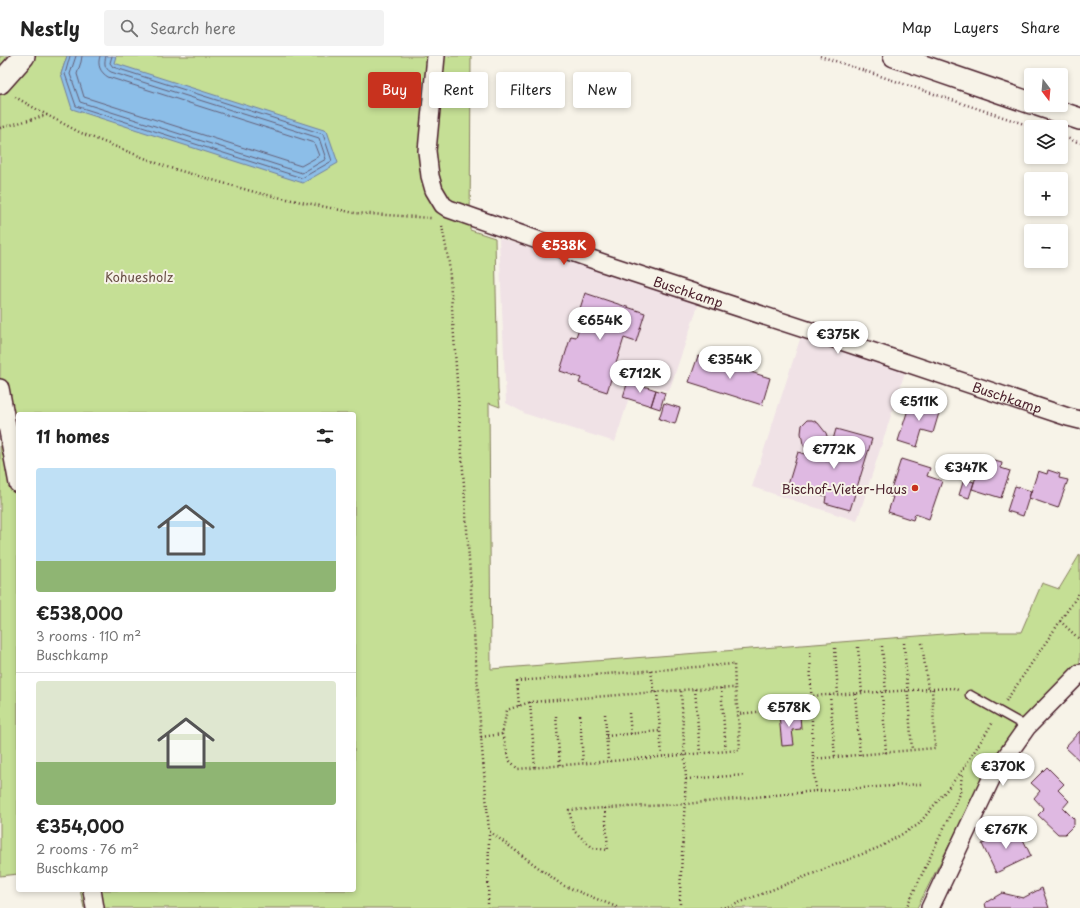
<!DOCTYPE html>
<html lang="en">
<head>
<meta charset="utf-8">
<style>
  :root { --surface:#fff; --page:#f2f2f2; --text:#222; --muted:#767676; --line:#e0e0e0; --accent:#c8321e }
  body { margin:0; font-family:"Playpen Sans",sans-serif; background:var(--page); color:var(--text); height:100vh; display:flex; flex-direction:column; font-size:15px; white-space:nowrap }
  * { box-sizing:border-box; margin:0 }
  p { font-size:13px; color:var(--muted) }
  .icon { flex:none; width:22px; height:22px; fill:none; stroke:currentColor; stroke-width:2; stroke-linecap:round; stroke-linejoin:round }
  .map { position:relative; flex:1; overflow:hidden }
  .sheet { position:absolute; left:16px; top:356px; width:340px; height:480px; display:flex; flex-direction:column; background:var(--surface); border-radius:4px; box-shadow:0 2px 6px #0003 }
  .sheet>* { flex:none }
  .hud { position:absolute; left:368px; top:16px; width:380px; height:36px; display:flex; gap:8px }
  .needle { width:26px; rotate:164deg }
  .buttons { position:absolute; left:1024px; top:12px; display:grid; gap:8px }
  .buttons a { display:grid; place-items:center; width:44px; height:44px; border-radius:4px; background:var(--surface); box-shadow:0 2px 6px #0003; font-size:20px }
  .price { position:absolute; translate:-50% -34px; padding:0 9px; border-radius:14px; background:#fff; color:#222; font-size:13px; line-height:26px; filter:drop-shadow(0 1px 2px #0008) }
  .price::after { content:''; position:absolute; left:50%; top:24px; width:12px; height:9px; margin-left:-6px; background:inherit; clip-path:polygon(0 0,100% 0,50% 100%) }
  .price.selected { background:var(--accent); color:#fff }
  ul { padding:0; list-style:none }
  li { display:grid; align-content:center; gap:8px; height:212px; padding:0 20px }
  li+li { border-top:1px solid var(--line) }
  li span { display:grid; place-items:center; height:124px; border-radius:4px; color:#555 }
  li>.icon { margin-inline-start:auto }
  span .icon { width:72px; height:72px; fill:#fffc; stroke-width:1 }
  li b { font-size:17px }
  h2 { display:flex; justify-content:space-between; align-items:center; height:48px; padding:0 20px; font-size:17px }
  .tag { padding:0 14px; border-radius:4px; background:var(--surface); box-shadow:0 2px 6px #0003; font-size:14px; line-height:36px }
  .tag.selected { background:var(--accent); color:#fff }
  header { display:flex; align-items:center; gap:24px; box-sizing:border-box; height:56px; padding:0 20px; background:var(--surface); border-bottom:1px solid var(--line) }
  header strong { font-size:19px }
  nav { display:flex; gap:22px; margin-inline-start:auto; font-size:14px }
  .search { width:280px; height:36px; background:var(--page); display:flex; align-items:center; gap:10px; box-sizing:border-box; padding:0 14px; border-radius:4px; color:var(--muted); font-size:15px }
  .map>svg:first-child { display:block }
</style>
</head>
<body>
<header>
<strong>Nestly</strong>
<div class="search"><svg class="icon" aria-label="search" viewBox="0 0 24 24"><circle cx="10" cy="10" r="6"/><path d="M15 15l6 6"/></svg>Search here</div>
<nav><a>Map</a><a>Layers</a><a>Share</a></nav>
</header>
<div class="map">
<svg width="1080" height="852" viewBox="0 0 1080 852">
  <rect width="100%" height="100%" fill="#f7f3e8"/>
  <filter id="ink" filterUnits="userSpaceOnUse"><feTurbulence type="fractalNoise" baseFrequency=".025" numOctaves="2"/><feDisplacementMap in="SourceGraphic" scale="8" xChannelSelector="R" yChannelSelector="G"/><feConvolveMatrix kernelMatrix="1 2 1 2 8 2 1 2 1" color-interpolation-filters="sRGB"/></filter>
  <g filter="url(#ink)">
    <path fill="#f0e2e6" d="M499,182l200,65 -30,88 -35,-9 -19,60 -89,-28 -20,-11z
      M801,280l105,33 -49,152 -105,-34z"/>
    <path fill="#c5df95" stroke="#887f60" d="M0,0h67l-6,18 52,-11 3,-7h355l-1,174 25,8 3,152 2,17 -11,-4 2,266 479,-37h51l21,-49 17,6 21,-35v108l-49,51 -49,68 -65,127h-833l-4,-18h274v-476h-336v460l-18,2z"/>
    <path fill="#8cbee8" stroke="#727e9c" d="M67,0h49l-2,7 213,68 11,32 -35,20 -231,-74 -11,-35z"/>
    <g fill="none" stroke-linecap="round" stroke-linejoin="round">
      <path stroke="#645f77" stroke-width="1" d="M70,0l-5,18 11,32 226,72 30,-17 -9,-27 -210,-67 -3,-4 2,-7
        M76,0l-6,18 10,28 222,71 24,-14 -7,-21 -208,-66c-7,-4 -7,-9 -5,-16
        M82,0l-1,6 -4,12 7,23 217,69 18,-10 -5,-13 -206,-66c-8,-5 -11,-12 -8,-21"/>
    </g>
    <path fill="#dfb9e2" stroke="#4a1f2b" d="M585,237l60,20 -9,29 -12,-4 -17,54 -28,-9 2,-5 -21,-7 11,-35 5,1 4,-12 -5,-1z
      M698,300l72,22 -8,27 -73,-23z
      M628,325l28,9 -5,16 -28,-9z
      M656,334l9,3 -5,16 -9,-3z
      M911,344l16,5v-3l14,4 -8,27 -11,-3 -5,17 -19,-6z
      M664,347l16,5 -5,16 -16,-5z
      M807,364h5l6,3 8,10 2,6 2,12 -3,10 -12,-3 -8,-8 -4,-6 -2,-11 1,-8z
      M836,373l36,10 -22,71 -25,-7 1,-7 -38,-11 10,-33 29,9z
      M901,403l29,9 -3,8 15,5 -13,38 -14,-5 -2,6 -25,-8 5,-15 -4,-1z
      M991,404l11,3 -1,5 9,3 -9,27 -29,-9 9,-28 8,3z
      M1048,414l12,4 -1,4 9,2 -10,28 -29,-10 9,-27 9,3z
      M964,423l10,3 -5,16 -10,-3z
      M1015,430l16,5 -8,25 -16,-5z
      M800,658l1,15 -9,1 2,15 -12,1 -3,-31z
      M1080,675v30l-15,-14z
      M1047,711l17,17 -6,6 11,11 -6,7 11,11v6l-9,9h-7l-20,-19 6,-6 -10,-11 6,-7 -9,-8z
      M1018,773l13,27 -35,17 -14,-29 9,-4 -1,-3 1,-3 7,-3 4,1 1,2 3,-1 1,2z
      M1042,832l7,20h-63l-1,-5 17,-10 21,5z"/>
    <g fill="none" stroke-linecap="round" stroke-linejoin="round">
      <g stroke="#4a1f2b" stroke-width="11">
        <path id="service" d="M970,639l57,32"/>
      </g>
      <g stroke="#4a1f2b" stroke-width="20">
        <g id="minor">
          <path id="s1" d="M436,0l-9,95 3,25 4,14 9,15 6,4 154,54 232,76 233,78 12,3"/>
          <path d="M0,332l18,96"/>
          <path d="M92,834l3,18"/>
          <path d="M930,852l63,-133 34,-48 53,-54"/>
        </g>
      </g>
      <g stroke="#4a1f2b" stroke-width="24">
        <path id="tertiary" d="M894,0l137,47
          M0,27l24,-27
          M1038,49l42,14"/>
      </g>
      <path stroke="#4a1f2b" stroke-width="2.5" stroke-dasharray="1 3" stroke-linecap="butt" d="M820,0l213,71
        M15,41l32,18
        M0,72l47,-13 34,18 86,34 91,26 97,20 76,5
        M1061,80l19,7
        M442,170l7,37 32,474 8,94 73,54 57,23
        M1060,565l20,19
        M904,587l8,107
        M922,587l6,46
        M882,590l4,46
        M858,591l4,46
        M810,592l3,111 122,-11 -3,-59
        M835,592l3,47
        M651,615l3,22
        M721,632l5,63
        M695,633l5,64
        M657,636l5,64
        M882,636l4,61
        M855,638l5,61
        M830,639l5,62
        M1006,645l74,-109
        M530,646l5,65
        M519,650l-2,-25 217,-17 1,24
        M629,657l2,21
        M605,658l3,47
        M580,659l3,48
        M556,660l4,49
        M502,678l8,27 8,8 222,-19 -2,-36
        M606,680l54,-5
        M481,681l21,-3 5,-24 23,-8 165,-13 40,-1 3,26 38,-4 34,-14 122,-7 21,-1 5,2
        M686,723l59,-4
        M816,735l105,-7
        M605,752l3,42 -15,-2 -19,-17 -5,-21 116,-6 131,-13 -3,-32
        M488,852l1,-76
        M680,852v-16l6,-113 -5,-89
        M720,852l11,-2 149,-59 38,-22 44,-54 31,-49
        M906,852l54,-114 2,-21"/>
      <use href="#service" stroke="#f7f3e8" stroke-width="8"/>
      <use href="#minor" stroke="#f7f3e8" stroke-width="17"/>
      <use href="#tertiary" stroke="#f7f3e8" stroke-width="21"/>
    </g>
  </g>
  <circle fill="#c8321e" stroke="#f7f3e8" stroke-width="1.5" cx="915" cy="432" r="4"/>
  <g text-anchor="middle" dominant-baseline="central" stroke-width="4" stroke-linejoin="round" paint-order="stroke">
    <g font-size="13" fill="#694f46" stroke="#f7f3e8">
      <text x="139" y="220">Kohuesholz</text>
    </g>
    <g font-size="13" fill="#4a1f2b" stroke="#f7f3e8">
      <text stroke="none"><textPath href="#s1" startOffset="413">Buschkamp</textPath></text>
      <text stroke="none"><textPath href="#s1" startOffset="749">Buschkamp</textPath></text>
    </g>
    <g font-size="13" fill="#4a1f2b" stroke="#f7f3e8" text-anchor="end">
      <text x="907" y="432">Bischof-Vieter-Haus</text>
    </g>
  </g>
</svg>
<div class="buttons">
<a><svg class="needle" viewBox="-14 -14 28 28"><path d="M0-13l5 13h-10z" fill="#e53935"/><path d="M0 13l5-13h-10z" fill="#767676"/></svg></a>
<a><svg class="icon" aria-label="layers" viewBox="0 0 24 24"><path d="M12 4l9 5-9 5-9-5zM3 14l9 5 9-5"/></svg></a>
<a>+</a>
<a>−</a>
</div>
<b class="price selected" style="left:564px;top:210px">€538K</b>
<b class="price" style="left:600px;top:285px">€654K</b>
<b class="price" style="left:838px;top:299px">€375K</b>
<b class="price" style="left:730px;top:324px">€354K</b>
<b class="price" style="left:640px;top:338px">€712K</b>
<b class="price" style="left:919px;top:366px">€511K</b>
<b class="price" style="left:834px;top:414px">€772K</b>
<b class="price" style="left:966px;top:432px">€347K</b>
<b class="price" style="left:789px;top:672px">€578K</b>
<b class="price" style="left:1003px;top:731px">€370K</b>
<b class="price" style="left:1006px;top:794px">€767K</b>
<div class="hud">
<a class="tag selected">Buy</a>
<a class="tag">Rent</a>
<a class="tag">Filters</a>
<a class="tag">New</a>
</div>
<section class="sheet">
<h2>11 homes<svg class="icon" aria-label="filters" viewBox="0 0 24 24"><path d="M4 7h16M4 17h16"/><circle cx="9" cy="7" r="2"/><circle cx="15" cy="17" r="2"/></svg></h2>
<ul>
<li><span style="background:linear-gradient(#bfe0f5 75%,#8fb573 0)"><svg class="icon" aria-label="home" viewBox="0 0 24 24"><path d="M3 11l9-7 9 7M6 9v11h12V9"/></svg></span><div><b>€538,000</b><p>3 rooms · 110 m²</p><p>Buschkamp</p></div></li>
<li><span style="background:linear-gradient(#dfe7d0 65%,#8fb573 0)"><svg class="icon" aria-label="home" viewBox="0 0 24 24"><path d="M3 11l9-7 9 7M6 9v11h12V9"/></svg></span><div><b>€354,000</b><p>2 rooms · 76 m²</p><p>Buschkamp</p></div></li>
</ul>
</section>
</div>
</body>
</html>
